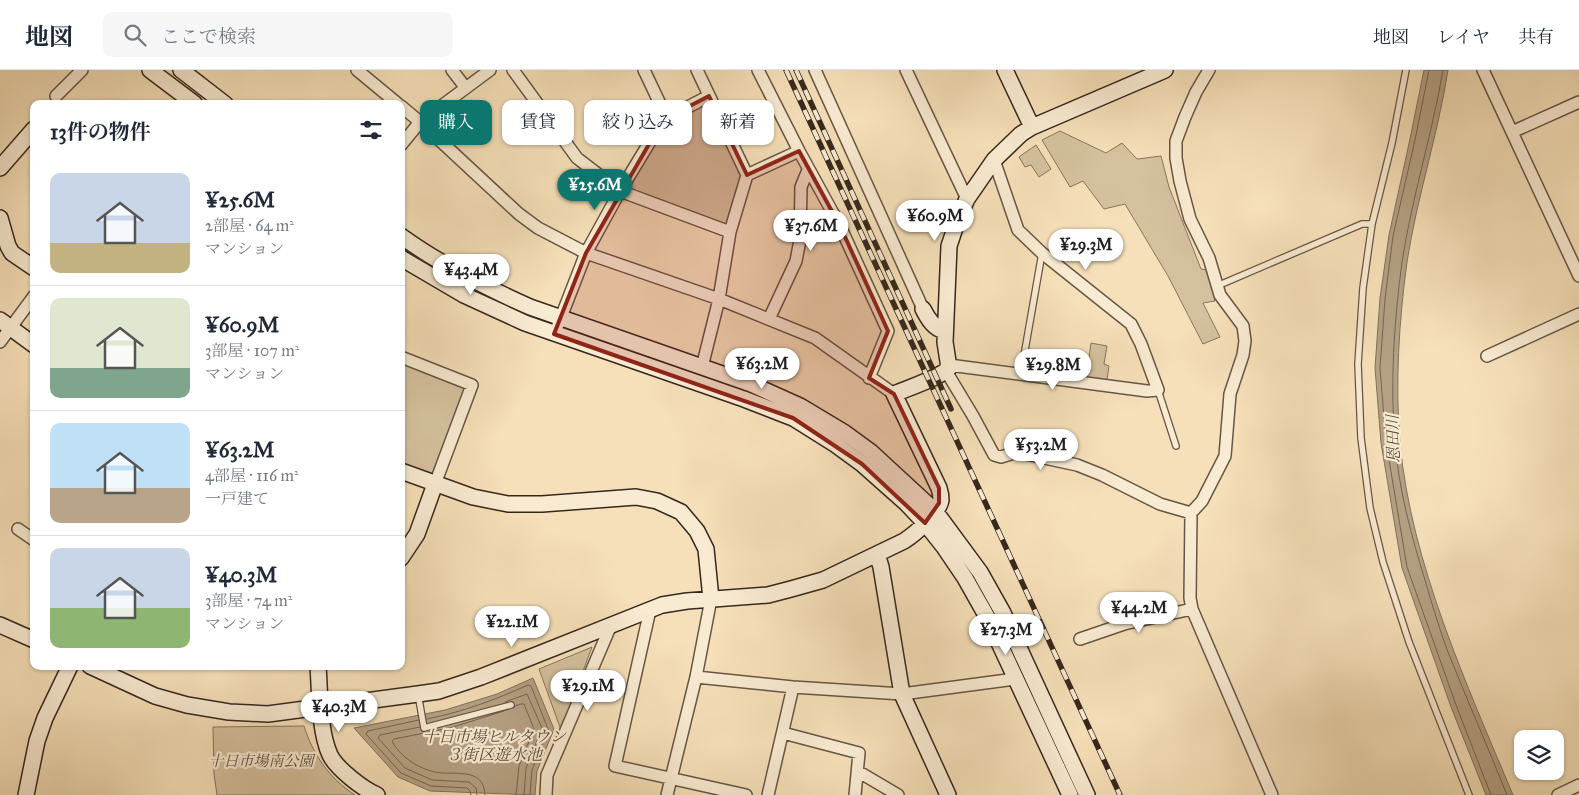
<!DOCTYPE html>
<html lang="ja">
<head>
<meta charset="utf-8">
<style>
  :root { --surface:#fff; --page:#f6f6f7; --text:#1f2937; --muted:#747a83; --line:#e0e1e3; --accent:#0f766e }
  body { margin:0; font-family:"IM FELL Great Primer","Noto Serif JP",serif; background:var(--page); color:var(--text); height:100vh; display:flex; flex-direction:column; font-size:19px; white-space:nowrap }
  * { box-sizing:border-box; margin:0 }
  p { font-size:16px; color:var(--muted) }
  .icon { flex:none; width:28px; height:28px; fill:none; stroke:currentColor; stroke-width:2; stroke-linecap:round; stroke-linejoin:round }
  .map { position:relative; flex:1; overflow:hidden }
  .details { position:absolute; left:30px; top:30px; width:375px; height:570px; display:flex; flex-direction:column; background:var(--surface); border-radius:10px; box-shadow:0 1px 4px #0004 }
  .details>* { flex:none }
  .banner { position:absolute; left:420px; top:30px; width:475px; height:45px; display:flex; gap:10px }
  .buttons { position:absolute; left:1514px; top:660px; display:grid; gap:10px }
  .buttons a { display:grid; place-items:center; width:50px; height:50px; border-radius:10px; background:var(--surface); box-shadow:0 1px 4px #0004; font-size:25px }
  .price { position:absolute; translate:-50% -42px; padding:0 11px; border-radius:18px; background:#fff; color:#222; font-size:16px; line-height:32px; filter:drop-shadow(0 1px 2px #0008) }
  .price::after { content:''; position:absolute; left:50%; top:30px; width:15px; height:11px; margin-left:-8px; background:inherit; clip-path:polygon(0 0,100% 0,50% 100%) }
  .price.current { background:var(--accent); color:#fff }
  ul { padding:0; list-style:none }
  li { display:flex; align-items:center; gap:15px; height:125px; padding:0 20px }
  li+li { border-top:1px solid var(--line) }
  li span { display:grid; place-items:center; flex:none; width:140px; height:100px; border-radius:10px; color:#555 }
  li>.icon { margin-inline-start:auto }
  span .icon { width:60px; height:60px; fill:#fffc; stroke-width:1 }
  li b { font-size:21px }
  h2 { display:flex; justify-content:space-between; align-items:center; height:60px; padding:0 20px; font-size:21px }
  .pill { padding:0 18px; border-radius:10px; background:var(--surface); box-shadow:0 1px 4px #0004; font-size:18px; line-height:45px }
  .pill.current { background:var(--accent); color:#fff }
  header { display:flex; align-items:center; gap:30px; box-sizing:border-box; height:70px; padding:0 25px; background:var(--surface); border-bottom:1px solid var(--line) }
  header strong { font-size:24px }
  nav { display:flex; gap:28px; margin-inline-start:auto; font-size:18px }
  .search { width:350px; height:45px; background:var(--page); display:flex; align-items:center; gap:12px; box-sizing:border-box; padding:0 18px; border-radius:10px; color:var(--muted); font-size:19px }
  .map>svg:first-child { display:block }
</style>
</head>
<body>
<header>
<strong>地図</strong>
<div class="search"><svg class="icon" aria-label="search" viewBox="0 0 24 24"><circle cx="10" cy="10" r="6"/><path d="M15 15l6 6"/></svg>ここで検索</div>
<nav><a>地図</a><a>レイヤ</a><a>共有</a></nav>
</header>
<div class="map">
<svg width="1579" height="725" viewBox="0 0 1579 725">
  <rect width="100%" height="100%" fill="#f6e0b9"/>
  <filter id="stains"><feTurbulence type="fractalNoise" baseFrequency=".004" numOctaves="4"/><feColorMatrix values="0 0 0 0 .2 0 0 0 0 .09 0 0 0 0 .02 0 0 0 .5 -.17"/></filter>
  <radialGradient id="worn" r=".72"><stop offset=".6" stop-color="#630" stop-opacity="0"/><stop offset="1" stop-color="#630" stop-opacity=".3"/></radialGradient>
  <path fill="#d5c19e" stroke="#86745e" d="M706,30l37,75 -16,50 -98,-37 40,-68z
    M1060,61l46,22 16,-10 15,16 24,-3 8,31 32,82 7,1 7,31 -12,2 17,34 -17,7 -35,-68 -43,-72 -21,5 -21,-28 -13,6 -28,-47z
    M1036,75l15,24 -12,8 -8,-12 -6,2 -6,-10z
    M1091,273l16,3 -3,18 5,2 -2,14 -21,-2z
    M401,292l65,26 -35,89 -30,-12z
    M592,577l-31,83 -22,-61z
    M304,656c9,29 26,53 51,69h-138l-3,-21 -1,-47z"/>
  <path fill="#b5a184" stroke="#82715b" d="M1424,0h24c-10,65 -31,127 -41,192 -8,58 -12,123 -7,181 11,120 67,242 113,352h-27l-35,-88 -49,-139 -21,-125 -6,-75 5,-70 9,-63 21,-96z
    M533,608l21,51 -17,42 -2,24 -105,-4 -32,-14 -44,-49 91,-18 52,-16z"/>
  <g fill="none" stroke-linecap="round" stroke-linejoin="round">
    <path stroke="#766450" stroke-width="1" d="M1429,0l-14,70 -22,96 -8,63 -5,69 6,74 21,125 49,138 35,90
      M1443,0c-11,65 -31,127 -41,192 -8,59 -12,122 -7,181 4,47 16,92 30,137 7,24 14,48 23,72 19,48 40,95 59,143
      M505,632l22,-8 15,34 -16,40 -2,27
      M515,636l6,-2h3l10,25 -15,37 -3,29
      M427,649c35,-7 68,-19 101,-34l3,1 17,43 -16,41 -2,25
      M419,650l-51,11 -2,3 35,39 30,13 36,2 3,3 1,4
      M420,657l-40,8 -2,3 27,30 27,12 37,2 7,6 1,7
      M485,725c-1,-29 -31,-19 -50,-23 -16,-3 -36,-16 -43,-31l2,-2 56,-11 54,-17"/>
    <g stroke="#665644" stroke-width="8">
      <path id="lane" d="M1406,0l-14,73 -20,81 -9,64 -5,76 3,74 9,70 13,54 26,80 60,153
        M1217,216l145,-62h10
        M1021,303l21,-120
        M1158,320l18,56
        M418,624l6,34 87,-23"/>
    </g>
    <g stroke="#665644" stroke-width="14">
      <path id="street" d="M357,0l41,34
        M452,0l13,17
        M513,0l64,88 43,33 110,41
        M644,0l18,38 1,12
        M697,0l50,105
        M815,0l108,239
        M906,0l61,129
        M1209,0l-13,22 -11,25 -9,24v17l4,23 10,38 19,39 11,37 23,31 2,15 -2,14 -13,39 -5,62 -23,45 -11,12 -1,85 2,11 80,186
        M1483,0l96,206
        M56,26l26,-26
        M401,36l19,16 99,92 19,14 48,25 133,46 96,39 79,56
        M1512,62l67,-30
        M401,75l19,-23 70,-52
        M799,81l41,75 48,105 -19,47
        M769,249l27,-58 4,-21 1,-53 7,-17
        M558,255l28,-72 34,-62 43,-71 46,-24
        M0,272l34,-46
        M1487,286l92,-42
        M401,287l71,28 -37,99
        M949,295l198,26 11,-1 -17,-46 -10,-20 -89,-71 -24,-23 -24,-70
        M702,297l17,-68 11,-67 17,-57 52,-24 -41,-81
        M946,301l27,45 21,39 7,2 16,-5 60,13 25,10 58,29 31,9
        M18,459l16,11
        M650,540l-35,156 131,29
        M1080,569l44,-15 68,-15
        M696,607l97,10 109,7 113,-15
        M783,663l76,20 -4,42
        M859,702l39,23
        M546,725l1,-20 64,-150
        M667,725l29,-118 15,-78
        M768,725l25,-108
        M1558,725l21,-10"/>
    </g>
    <g stroke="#36281d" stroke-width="18">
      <path id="secondary" d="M150,0l45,34
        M181,0l44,34
        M1005,0l27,57
        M0,98l34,-39
        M0,148l8,28 4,7 22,15
        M401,166c40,29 84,51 129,71l221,77 49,22 45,27 26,19 64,59 45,61 23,41 84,182
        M401,188l63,37 61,28 219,76 49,19 43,27 26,19 45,40 18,19 19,24 21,31 22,39 83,178
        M923,239c5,10 11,20 22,22
        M0,250l34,25
        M401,401l72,26 35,7h34l94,-7 21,4 24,11 16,19 9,18 5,50
        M877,484l4,13 21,127 46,101
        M401,488l16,-24 18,-50
        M0,555l34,15
        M90,596l65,30 32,9 42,7 39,2 150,-20 21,-3 42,-14 181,-72 25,-4 81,-6 23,-6 32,-9 81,-39c11,-7 35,-28 37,-41 0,-4 -1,-9 -2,-12l-45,-94c12,-5 47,-17 55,-26l-4,-26 4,-96 8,-24 10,-23 27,-39 27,-26 11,-7 133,-57
        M318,596c2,27 1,65 12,89 7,14 33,34 47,40
        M26,725l11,-54 8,-23 25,-52"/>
    </g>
    <use href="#lane" stroke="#f9ebd2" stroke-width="5.5"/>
    <use href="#street" stroke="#f9ebd2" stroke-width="11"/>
    <use href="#secondary" stroke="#f9ebd2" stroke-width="15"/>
    <g stroke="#36281d" stroke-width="5.5">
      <path id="rail" d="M786,0l334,725
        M796,0l155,339"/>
    </g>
    <use href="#rail" stroke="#f9ebd2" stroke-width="4" stroke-dasharray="11" stroke-linecap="butt"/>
  </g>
  <path fill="#8f2418" fill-opacity="0.2" stroke="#8f2418" stroke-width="4" stroke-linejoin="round" d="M709,26l38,79 52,-24 41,75 48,105 -19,47 25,16 45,94v15l-14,20 -63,-59 -69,-46 -239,-84 32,-81 77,-133z"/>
  <g text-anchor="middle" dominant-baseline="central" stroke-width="4.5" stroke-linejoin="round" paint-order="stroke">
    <g font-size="15" font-style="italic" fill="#5e4e3d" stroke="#f9ebd2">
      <text x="261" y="691">十日市場南公園</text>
    </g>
    <g font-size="16" font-style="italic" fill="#5c4c3c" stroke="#f9ebd2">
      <text transform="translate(1393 369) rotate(-92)">恩田川</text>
      <text x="494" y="666">十日市場ヒルタウン<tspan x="494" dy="18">３街区遊水池</tspan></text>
    </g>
  </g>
  <rect width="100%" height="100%" filter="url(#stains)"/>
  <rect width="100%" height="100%" fill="url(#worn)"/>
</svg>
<div class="buttons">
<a><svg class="icon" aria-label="layers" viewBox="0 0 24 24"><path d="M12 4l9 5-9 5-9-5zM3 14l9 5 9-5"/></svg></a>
</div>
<b class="price current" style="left:595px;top:141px">¥25.6M</b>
<b class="price" style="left:935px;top:172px">¥60.9M</b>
<b class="price" style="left:811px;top:182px">¥37.6M</b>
<b class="price" style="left:1086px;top:201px">¥29.3M</b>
<b class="price" style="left:471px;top:226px">¥43.4M</b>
<b class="price" style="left:762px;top:320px">¥63.2M</b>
<b class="price" style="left:1053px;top:321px">¥29.8M</b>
<b class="price" style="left:1041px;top:401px">¥53.2M</b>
<b class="price" style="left:1139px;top:564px">¥44.2M</b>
<b class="price" style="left:512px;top:578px">¥22.1M</b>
<b class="price" style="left:1006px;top:586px">¥27.3M</b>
<b class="price" style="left:588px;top:642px">¥29.1M</b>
<b class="price" style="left:339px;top:663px">¥40.3M</b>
<div class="banner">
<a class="pill current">購入</a>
<a class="pill">賃貸</a>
<a class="pill">絞り込み</a>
<a class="pill">新着</a>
</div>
<section class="details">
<h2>13件の物件<svg class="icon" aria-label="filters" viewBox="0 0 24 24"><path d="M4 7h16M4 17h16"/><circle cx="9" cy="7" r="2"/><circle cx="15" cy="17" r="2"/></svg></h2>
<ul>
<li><span style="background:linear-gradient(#c9d6e8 70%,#c2b280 0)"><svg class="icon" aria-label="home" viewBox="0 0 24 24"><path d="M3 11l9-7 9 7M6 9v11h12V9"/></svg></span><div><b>¥25.6M</b><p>2部屋 · 64 m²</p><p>マンション</p></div></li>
<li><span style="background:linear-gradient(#dfe7d0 70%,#7fa58c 0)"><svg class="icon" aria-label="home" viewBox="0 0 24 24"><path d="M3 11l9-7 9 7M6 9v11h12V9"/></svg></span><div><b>¥60.9M</b><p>3部屋 · 107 m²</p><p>マンション</p></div></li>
<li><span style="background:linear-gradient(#bfe0f5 65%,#b9a48a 0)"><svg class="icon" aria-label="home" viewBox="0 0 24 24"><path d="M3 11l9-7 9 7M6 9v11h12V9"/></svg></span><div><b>¥63.2M</b><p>4部屋 · 116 m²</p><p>一戸建て</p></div></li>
<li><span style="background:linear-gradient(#c9d6e8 60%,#8fb573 0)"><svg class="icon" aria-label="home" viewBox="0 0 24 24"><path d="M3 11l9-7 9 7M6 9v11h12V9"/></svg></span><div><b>¥40.3M</b><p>3部屋 · 74 m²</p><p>マンション</p></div></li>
</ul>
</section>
</div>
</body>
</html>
